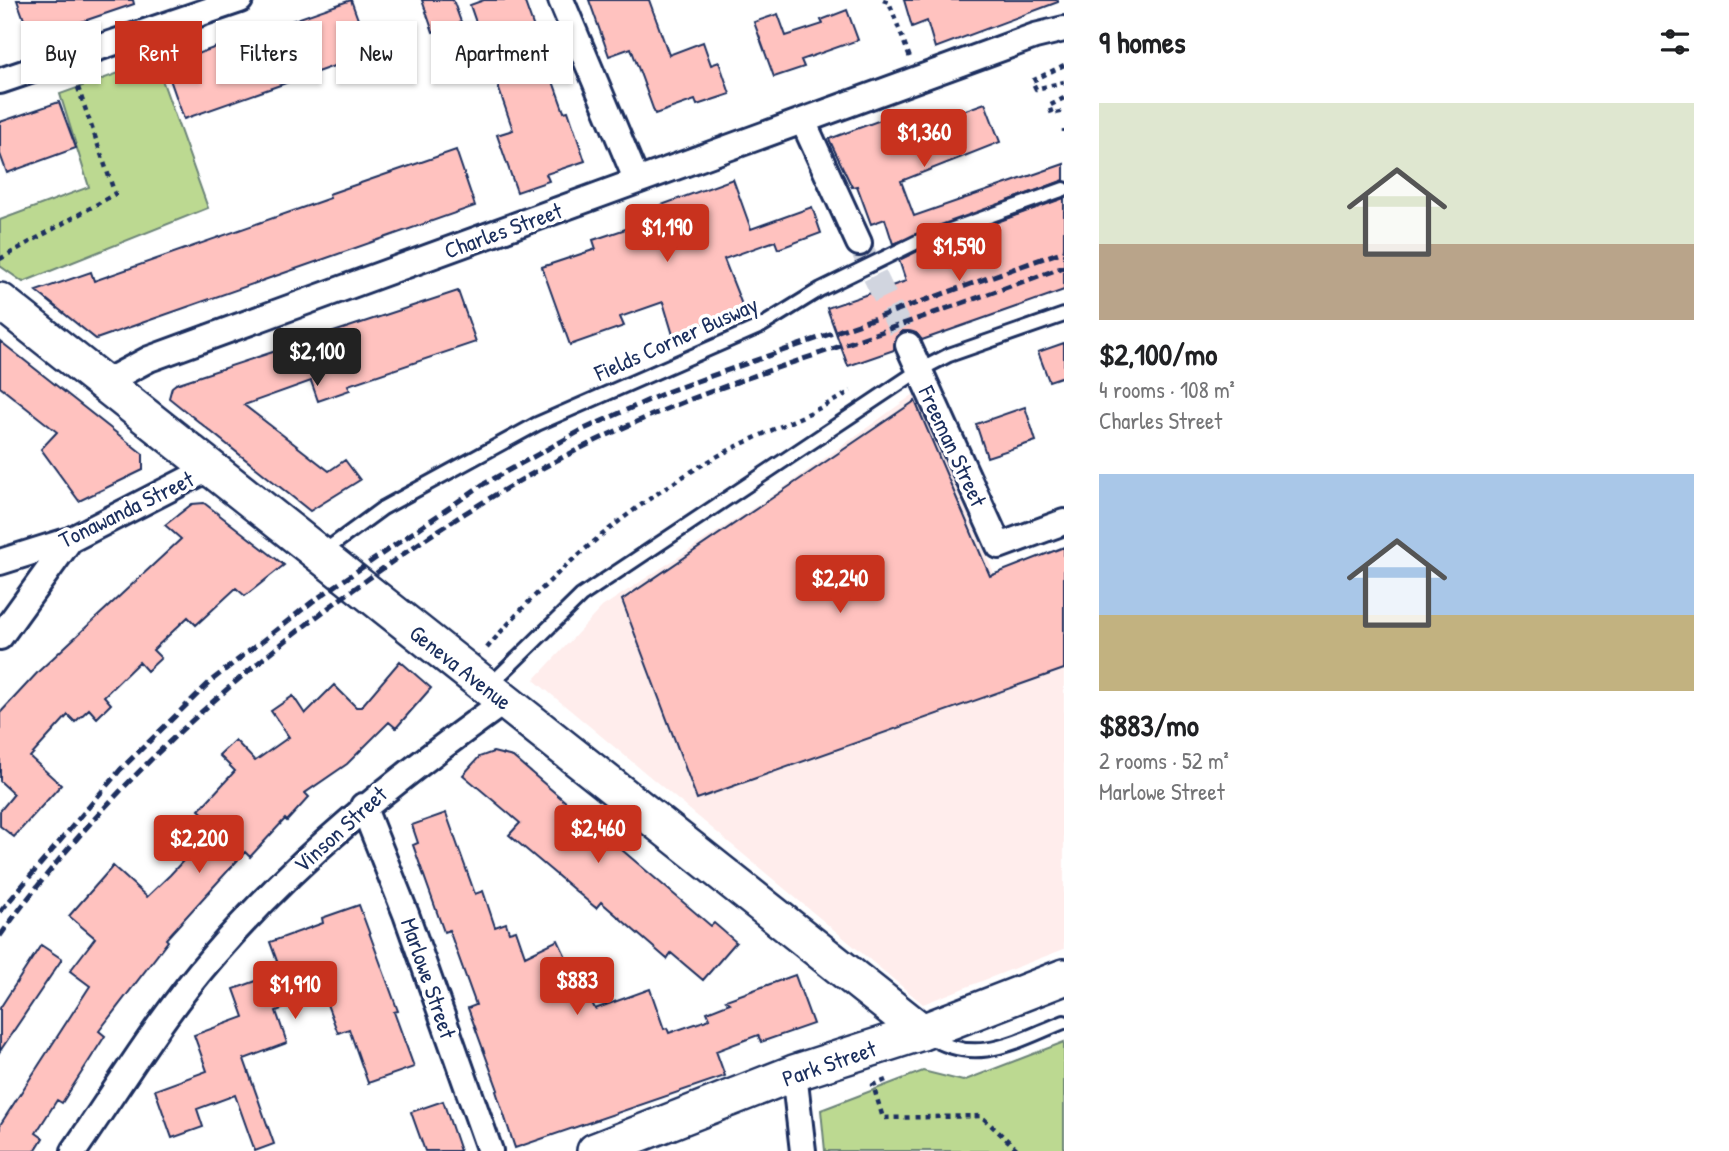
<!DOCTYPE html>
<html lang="en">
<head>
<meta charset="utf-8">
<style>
  :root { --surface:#fff; --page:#f2f2f2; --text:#202124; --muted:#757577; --accent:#c8321e }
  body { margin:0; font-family:"Patrick Hand",sans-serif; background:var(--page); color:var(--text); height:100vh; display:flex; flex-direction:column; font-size:26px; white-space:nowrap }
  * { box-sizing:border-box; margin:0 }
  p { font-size:23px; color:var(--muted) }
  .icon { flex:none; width:38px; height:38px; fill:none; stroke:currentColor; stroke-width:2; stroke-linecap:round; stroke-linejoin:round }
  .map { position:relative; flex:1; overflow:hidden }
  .details { display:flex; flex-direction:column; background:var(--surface); width:665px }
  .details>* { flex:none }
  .top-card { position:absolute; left:21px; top:21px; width:665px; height:63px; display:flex; gap:14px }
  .price { position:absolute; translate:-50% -60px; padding:0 16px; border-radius:7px; background:var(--accent); color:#fff; font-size:23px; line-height:46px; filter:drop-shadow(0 2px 4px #0008) }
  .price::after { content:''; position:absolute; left:50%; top:42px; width:21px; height:16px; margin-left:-10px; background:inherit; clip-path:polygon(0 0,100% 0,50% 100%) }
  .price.on { background:#222; color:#fff }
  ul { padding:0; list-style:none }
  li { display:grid; align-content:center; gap:14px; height:371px; padding:0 35px }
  li span { display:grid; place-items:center; height:217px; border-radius:0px; color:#555 }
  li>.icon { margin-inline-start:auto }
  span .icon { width:126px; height:126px; fill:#fffc; stroke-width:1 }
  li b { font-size:30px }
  h2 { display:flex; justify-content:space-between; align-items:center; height:84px; padding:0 35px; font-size:30px }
  .chip { padding:0 24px; border-radius:0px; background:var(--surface); box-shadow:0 2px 5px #0004; font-size:24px; line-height:63px }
  .chip.on { background:var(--accent); color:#fff }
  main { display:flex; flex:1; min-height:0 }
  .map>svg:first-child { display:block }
</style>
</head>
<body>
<main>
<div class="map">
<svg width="1064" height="1151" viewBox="0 0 1064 1151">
  <rect width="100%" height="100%" fill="#fff"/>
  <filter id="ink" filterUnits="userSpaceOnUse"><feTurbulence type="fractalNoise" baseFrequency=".0143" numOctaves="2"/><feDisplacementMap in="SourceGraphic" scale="14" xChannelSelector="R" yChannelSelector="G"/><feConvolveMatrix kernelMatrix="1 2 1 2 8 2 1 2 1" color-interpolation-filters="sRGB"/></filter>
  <g filter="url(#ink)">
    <path fill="#ffedec" d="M914,394l81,181 69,-24v398l-141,55 -389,-324 68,-73 177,-116z"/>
    <path fill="#bcd991" stroke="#6c8478" stroke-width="2" d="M155,60l53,148 -185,74 -23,-16v-46l89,-33 -29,-93z
      M1064,1042v109h-239l-4,-41 102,-39 40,10z"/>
    <path fill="#ffc2bf" stroke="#1b2f5e" stroke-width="2" d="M17,0h116l1,4 -103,35z
      M351,0l23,64 -22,8 -4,-11 -164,58 -19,-54z
      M422,0h31l8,22 -28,10z
      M484,0h40l40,112 4,-1 17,50 -39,13 3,7 -32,11 -20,-57 16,-5 -43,-125z
      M589,0h60l20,55 34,-13 8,23 8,-3 11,32 -33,11 -2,-5 -40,14 -24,-66 -22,8z
      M904,0h154v2l-123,46 -8,-27 -15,6z
      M847,10l11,30 -57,20 3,7 -30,10 -20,-55 24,-8 8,22 37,-12 -2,-4z
      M59,102l17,46 -69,25 -7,-19v-32z
      M985,103l15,39 -99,39 13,35 150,-52v16l-171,64 -8,-25 -14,5 -14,-38 -5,1 -23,-48 57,-21 7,18z
      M456,150l19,56 -379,133 -60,-48 55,-19 3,9 236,-83 -1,-4z
      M733,179l18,50 61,-22 9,26 -43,16 -3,-8 -51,18 20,51 -71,25 -10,-33 -43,15 4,9 -54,19 -28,-78 54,-18 -3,-9 42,-14 -4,-10z
      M1064,198v92l-142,50 -6,-7 -13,-2 -7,6 -2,13 -46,16 -21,-58 79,-27 -7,-21 21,-10z
      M458,291l18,51 -128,43 2,5 -32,11 -7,-20 -67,24 85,66 16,-11 15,20 -50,31 -141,-113 3,-11 4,-3z
      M0,341l143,113v16l-64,31 -38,-52 16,-17 -57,-45z
      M1064,343v33l-15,5 -11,-29z
      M915,401l75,175 74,-29v122l-367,130 -75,-199z
      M1025,407l11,34 -49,16 -11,-33z
      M204,503l80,62 -39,31 -9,-8 -40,37 -8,-8 -35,33 8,8 -14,13 -8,-9 -35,34 7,8 -14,14 -8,-9 -14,13 -7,-7 -38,42 31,28 -47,52 -14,-11v-15l14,-17 -14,-13v-68l39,-42 142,-132 -16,-14 27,-21z
      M400,661l31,27 -35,40 -7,-6 -42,42 -42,29 4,4 -22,24 -2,-2 -35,38 -5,-5 -79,87 2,2 -69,90 6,5 -43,67 -5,-3 -21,33 7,5 -8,13h-35v-26l90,-139 -20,-15 25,-33 -26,-22 44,-50 34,31 23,-22 46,-50 -17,-15 36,-39 -16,-16 16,-15 20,21 34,-24 -18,-26 22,-15 12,18 29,-29 22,22h5z
      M493,752l20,5 198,169 3,-3 22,19 -33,38 -32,-27 -4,6 -66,-57 -5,6 -87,-73 11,-12 -57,-48 16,-18z
      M446,813l29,81 8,-3 12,36 11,-4 3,9 7,-2 9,26 33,-16 17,36 4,-2 16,35 55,-20 14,40 3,-1 2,5 41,-14 -3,-7 23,-9 -4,-3 69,-25 18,49 -52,18 -3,-7 -42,16 9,25 -210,72 -19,-57 2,-1 -30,-82 8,-3 -27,-75 -5,2 -31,-87 5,-2 -6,-18z
      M359,905l39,106 -4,1 20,55 -46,16 -19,-54 -11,4 -15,-39 -47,17 11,32 -43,16 30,85 -19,7 -20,-56 -38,14 6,18 -31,11 -17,-48 52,-19 -13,-36 50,-18 -10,-28 47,-17 -11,-30 53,-19 -1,-5z
      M41,945l21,14 -62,92v-43z
      M443,1101l17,50h-35l-14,-39z"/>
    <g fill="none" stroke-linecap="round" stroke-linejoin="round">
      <path stroke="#d1d5df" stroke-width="24" stroke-dasharray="24 12" stroke-linecap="butt" d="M859,243l49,102"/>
      <g stroke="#1b2f5e" stroke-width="18">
        <path id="lane" d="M323,552l60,-44 154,-84 224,-98 60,-37 96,-47 147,-53
          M488,687l93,-91 337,-225 31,-16 115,-40
          M928,1036c49,31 88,5 136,-14"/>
      </g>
      <g stroke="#1b2f5e" stroke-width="30">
        <path id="street" d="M561,0l76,181
          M0,81l240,-81
          M803,121l56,122
          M908,345l91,201 65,-24
          M104,383l45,-24 886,-323 29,-7
          M0,562l70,-22 142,-73
          M0,637l70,-97
          M363,806l43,108 84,237
          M794,1073l9,78
          M74,1151c45,-65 87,-135 139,-195 88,-102 183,-177 292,-255"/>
      </g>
      <g stroke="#1b2f5e" stroke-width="40">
        <path id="secondary" d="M0,301l922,731
          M595,1151l199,-78 128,-41 142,-55"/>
      </g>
      <path stroke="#1b2f5e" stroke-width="4.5" stroke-dasharray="5 5" stroke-linecap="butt" d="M883,0l6,2 21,56
        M1064,65l-32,16 4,8 28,-7
        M1064,98l-15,8 3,8 12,-3
        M1064,129v3
        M0,259l115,-65 -40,-115
        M487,648c64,-76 142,-142 229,-191 44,-24 92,-40 135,-66
        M886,1080l-13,5 10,33 98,-2 38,35"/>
      <use href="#lane" stroke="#fff" stroke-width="12"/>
      <use href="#street" stroke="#fff" stroke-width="24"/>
      <use href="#secondary" stroke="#fff" stroke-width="35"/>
      <path stroke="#1b2f5e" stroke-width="5" stroke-dasharray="10 5" stroke-linecap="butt" d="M0,912l120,-142 92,-90 100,-78 170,-117 100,-55 87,-39 395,-140
        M0,936c101,-141 227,-257 368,-357 84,-61 171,-114 266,-156 60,-27 124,-49 187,-70 81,-29 162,-57 243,-86"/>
    </g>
  </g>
  <g text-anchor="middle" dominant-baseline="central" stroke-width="7" stroke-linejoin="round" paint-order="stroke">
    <g font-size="23" fill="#1b2f5e" stroke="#fff">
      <text transform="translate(503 230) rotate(-20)">Charles Street</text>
      <text transform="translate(676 338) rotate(-24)">Fields Corner Busway</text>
      <text transform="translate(953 446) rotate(65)">Freeman Street</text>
      <text transform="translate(126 509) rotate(-26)">Tonawanda Street</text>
      <text transform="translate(461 667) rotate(38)">Geneva Avenue</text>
      <text transform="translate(340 829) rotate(-42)">Vinson Street</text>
      <text transform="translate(429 978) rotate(71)">Marlowe Street</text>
      <text transform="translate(829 1063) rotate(-19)">Park Street</text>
    </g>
  </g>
</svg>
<b class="price" style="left:924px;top:169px">$1,360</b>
<b class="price" style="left:667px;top:264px">$1,190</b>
<b class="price" style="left:959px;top:283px">$1,590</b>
<b class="price on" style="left:317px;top:388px">$2,100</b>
<b class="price" style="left:840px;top:615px">$2,240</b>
<b class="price" style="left:598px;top:865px">$2,460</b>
<b class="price" style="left:199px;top:875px">$2,200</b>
<b class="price" style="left:577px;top:1017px">$883</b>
<b class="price" style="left:295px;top:1021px">$1,910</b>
<div class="top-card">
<a class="chip">Buy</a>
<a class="chip on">Rent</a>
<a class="chip">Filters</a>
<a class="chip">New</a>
<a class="chip">Apartment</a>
</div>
</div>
<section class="details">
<h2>9 homes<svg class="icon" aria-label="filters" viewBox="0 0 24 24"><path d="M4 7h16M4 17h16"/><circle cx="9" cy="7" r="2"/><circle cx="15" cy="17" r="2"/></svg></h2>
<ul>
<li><span style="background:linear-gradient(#dfe7d0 65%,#b9a48a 0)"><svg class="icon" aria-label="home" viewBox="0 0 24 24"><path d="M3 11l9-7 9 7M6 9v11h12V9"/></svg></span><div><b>$2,100/mo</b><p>4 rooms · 108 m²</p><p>Charles Street</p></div></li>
<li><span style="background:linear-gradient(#a9c7e8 65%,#c2b280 0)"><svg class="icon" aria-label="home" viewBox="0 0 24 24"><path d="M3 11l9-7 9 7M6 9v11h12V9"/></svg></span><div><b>$883/mo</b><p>2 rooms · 52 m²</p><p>Marlowe Street</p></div></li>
</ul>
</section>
</main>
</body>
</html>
